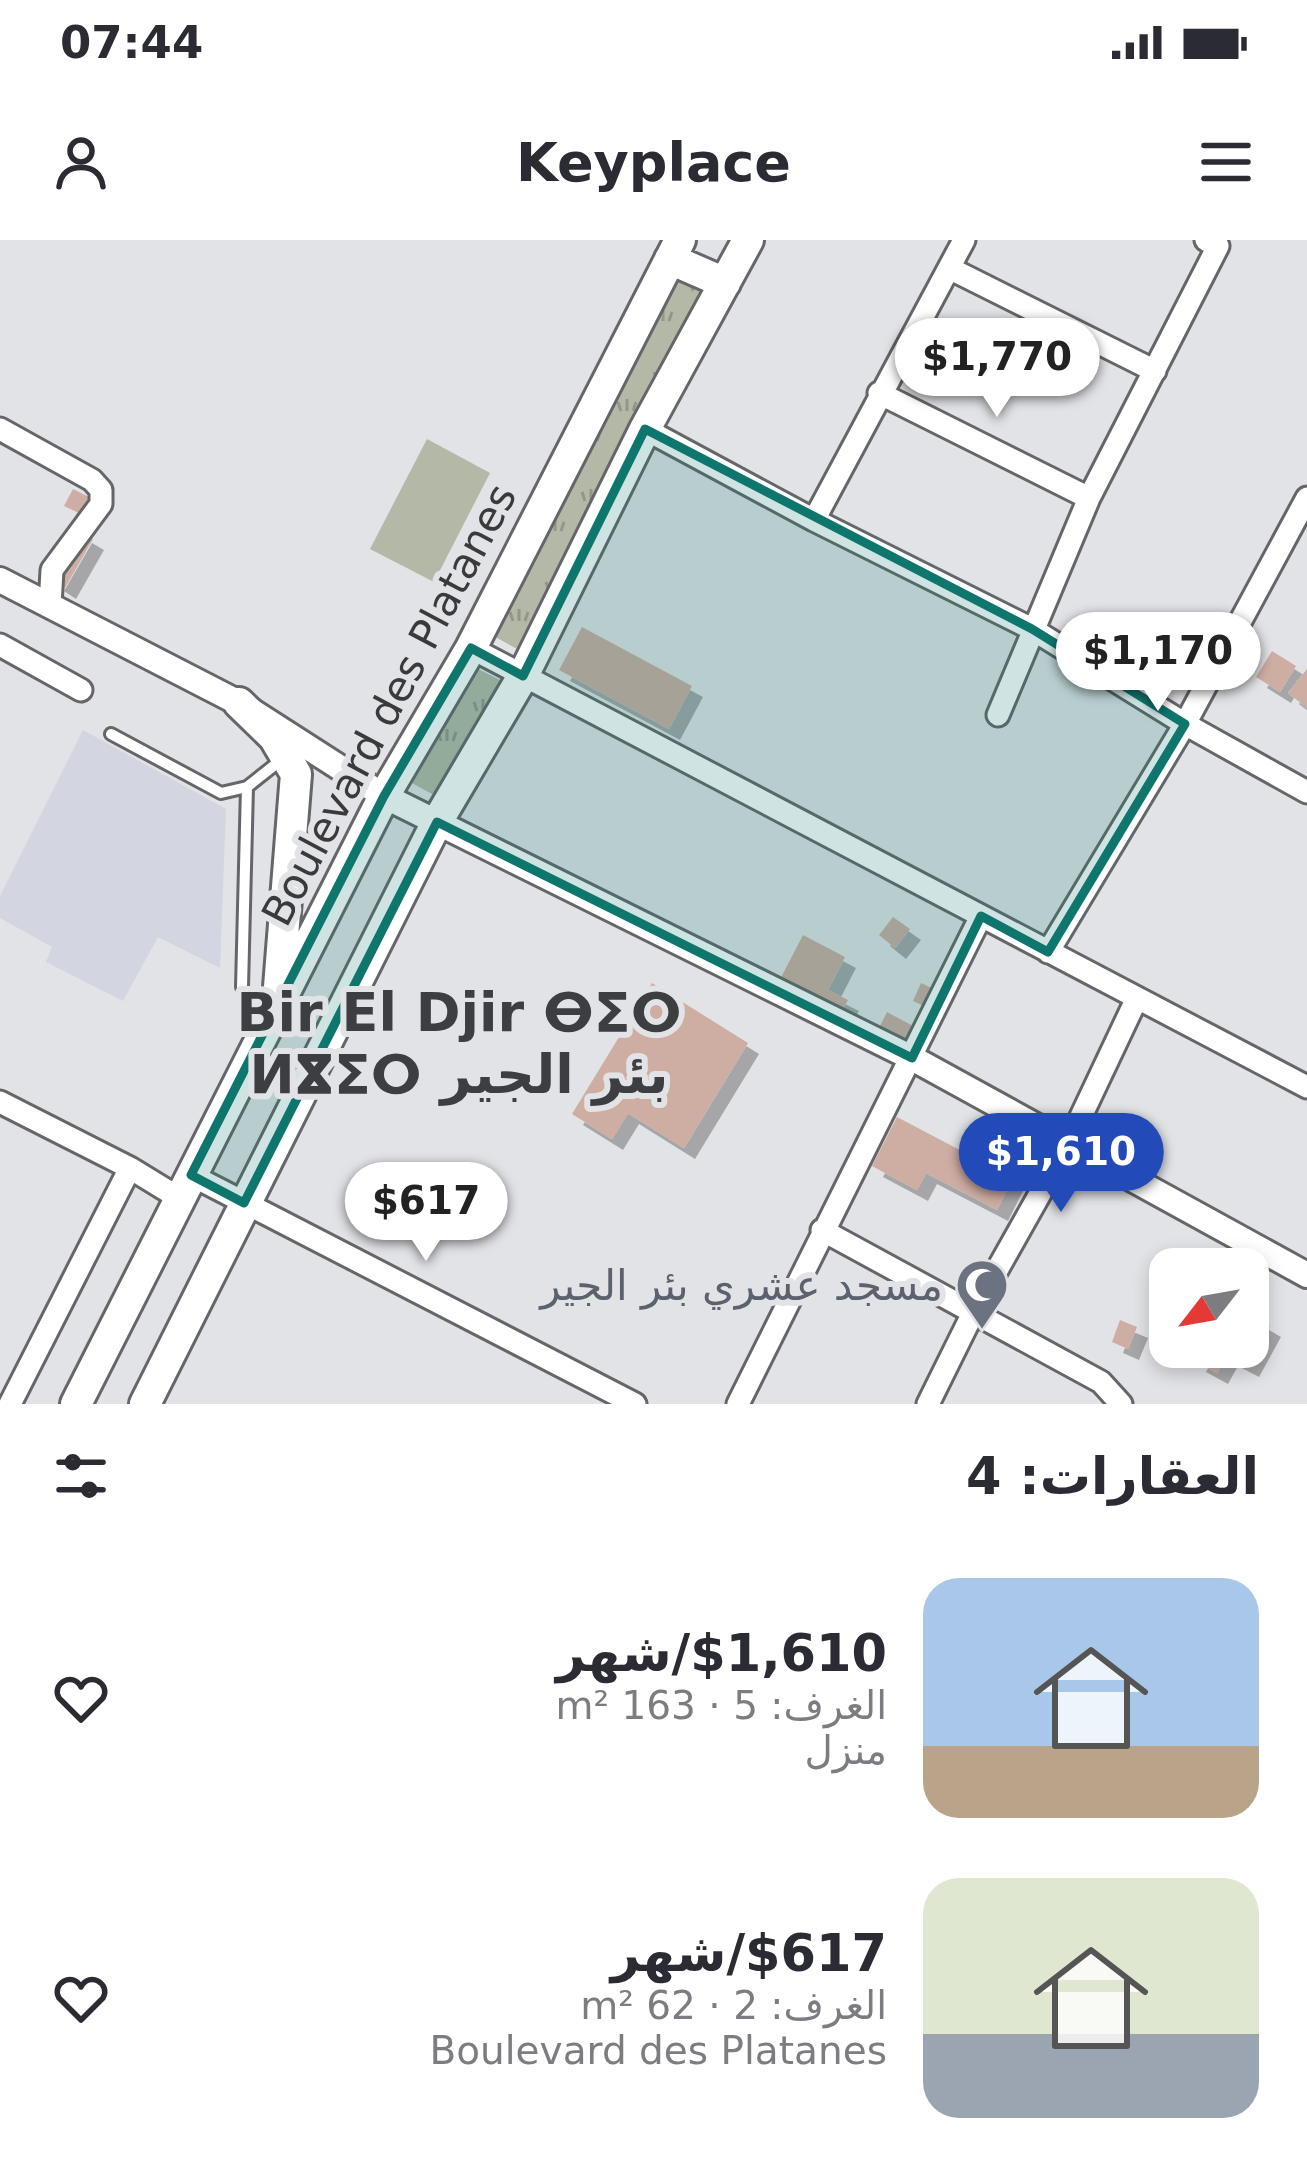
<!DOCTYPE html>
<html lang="ar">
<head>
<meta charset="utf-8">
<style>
  :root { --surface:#fff; --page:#f2f2f3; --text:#2b2b33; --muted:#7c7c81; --accent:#224ab8 }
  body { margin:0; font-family:"DejaVu Sans",Vazirmatn,"Noto Sans Tifinagh",sans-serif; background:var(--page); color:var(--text); direction:rtl; height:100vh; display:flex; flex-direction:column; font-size:45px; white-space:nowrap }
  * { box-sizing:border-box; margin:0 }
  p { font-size:39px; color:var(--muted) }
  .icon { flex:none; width:66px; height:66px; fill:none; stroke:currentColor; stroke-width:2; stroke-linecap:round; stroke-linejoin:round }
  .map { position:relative; height:1164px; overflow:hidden; direction:ltr }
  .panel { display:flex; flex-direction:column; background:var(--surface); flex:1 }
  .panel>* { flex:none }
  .needle { width:78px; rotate:239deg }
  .controls { position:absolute; left:1149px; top:1008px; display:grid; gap:24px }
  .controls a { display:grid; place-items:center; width:120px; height:120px; border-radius:24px; background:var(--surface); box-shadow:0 6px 18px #0003; font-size:60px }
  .price { position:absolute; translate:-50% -102px; padding:0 27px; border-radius:42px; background:#fff; color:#222; font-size:39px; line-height:78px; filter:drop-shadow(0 3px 6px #0008) }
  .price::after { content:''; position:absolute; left:50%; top:72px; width:36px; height:27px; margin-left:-18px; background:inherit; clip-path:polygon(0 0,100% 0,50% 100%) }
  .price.on { background:var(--accent); color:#fff }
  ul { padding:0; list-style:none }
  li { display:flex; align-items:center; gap:36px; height:300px; padding:0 48px }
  li span { display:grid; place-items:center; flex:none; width:336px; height:240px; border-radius:36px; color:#555 }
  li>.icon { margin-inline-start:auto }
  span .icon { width:144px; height:144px; fill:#fffc; stroke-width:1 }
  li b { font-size:51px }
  h2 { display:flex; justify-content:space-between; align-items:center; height:144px; padding:0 48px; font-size:51px }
  .status { display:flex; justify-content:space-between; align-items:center; height:84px; padding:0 60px; background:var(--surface); direction:ltr }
  .status svg { height:33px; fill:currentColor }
  header { display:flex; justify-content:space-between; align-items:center; height:156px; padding:0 48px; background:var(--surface); font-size:54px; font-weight:600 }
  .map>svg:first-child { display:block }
</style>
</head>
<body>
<div class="status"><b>07:44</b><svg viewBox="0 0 49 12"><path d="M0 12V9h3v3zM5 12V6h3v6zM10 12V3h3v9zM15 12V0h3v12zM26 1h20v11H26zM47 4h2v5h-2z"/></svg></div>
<header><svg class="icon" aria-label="menu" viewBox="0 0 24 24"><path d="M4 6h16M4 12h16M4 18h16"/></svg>Keyplace<svg class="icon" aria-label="person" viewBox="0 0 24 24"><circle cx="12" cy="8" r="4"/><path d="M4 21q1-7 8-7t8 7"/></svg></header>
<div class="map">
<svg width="1307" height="1164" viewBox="0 0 1307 1164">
  <defs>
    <pattern id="grass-tufts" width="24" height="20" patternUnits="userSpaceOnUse" patternTransform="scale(3)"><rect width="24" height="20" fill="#b3b8a7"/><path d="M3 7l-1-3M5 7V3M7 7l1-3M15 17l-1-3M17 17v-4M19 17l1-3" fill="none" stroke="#939789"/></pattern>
    <filter id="shadow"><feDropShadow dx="11" dy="11" stdDeviation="0" flood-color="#0004"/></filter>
  </defs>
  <rect width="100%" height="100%" fill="#e2e3e7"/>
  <path fill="#d3d6e1" d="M83,490l143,79 -6,159 -62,-31 -35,64 -77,-39 6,-15 -52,-29v-22z"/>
  <path fill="url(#grass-tufts)" d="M677,33l31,16 -189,361 -31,-17z
    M470,425l34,17 -61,118 -33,-18z"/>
  <path fill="#b3b8a7" d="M427,199l63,34 -56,109 -64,-33z"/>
  <path fill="#ceada3" filter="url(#shadow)" d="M73,249l16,8 -8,17 -17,-8z
    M81,292l12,7 -28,49 -12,-8z
    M582,387l110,59 -23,43 -110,-59z
    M1272,411l24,15 -16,26 -24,-15z
    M1307,429v39l-19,-15z
    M893,677l17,12 -15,19 -16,-13z
    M803,695l42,22 -17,33 20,10 -11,20 -61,-33z
    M652,743l96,60 -64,105 -56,-35 -16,26 -40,-25z
    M921,743l15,7 -8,18 -15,-7z
    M887,772l28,15 -10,22 -29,-15z
    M897,877l116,61 -16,32 -71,-37 -9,17 -45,-24z
    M1248,1073l22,13 -22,40 -21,-11 -10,18 -22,-12 8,-14h45z
    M1120,1080l17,7 -9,22 -16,-7z"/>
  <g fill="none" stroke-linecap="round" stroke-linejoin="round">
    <g stroke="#656669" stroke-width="16">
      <path id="service" d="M111,494l110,59 26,-6 34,-27
        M242,747l5,-200"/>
    </g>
    <g stroke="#656669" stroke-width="27">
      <path id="minor" d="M949,28l206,103
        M879,153l210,105
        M0,189l92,51 9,10v14l-49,66 -2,36
        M645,189l169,91 218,109 153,95 122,68
        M814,280l150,-280
        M0,405l81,45
        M471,408l836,439
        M998,475l91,-217 129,-252 -12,-6
        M1048,712l137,-228 122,-226
        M0,862l130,66 49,30
        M191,935l444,229
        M822,990l279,152 20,22
        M10,1164l120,-236
        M738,1164l243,-488
        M928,1164l46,-93 94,-167 69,-146"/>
    </g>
    <g stroke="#656669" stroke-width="30">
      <path id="tertiary" d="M0,340l239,123 145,93 528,262 395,217"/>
    </g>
    <g stroke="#656669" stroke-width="36">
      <path id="primary" d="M670,19l55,24
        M239,463l35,34 22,37 -17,213
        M76,1164l308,-608 87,-148 209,-408
        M145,1164l292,-582 86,-146 122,-247 103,-189"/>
    </g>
    <use href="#service" stroke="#fff" stroke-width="10"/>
    <use href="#minor" stroke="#fff" stroke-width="21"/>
    <use href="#tertiary" stroke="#fff" stroke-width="24"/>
    <use href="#primary" stroke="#fff" stroke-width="30"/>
  </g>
  <path fill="#0f766e" fill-opacity="0.2" stroke="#0f766e" stroke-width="9" stroke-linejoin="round" d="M645,189l387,200 153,95 -137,228 -67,-36 -69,142 -475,-236 -193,381 -53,-28 193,-379 87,-148 52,28z"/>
  <defs>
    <g id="mosque-pin" transform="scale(2.7)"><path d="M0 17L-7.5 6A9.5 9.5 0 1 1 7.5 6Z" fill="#6b7280" stroke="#e2e3e7"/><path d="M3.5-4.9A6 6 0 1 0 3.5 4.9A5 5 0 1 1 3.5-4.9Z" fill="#fff"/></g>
  </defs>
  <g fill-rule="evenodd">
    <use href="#mosque-pin" x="982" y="1045"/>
  </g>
  <g text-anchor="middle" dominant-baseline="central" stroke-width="12" stroke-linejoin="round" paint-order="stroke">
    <g font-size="42" fill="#3a3a3c" stroke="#e2e3e7">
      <text transform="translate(389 465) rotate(-62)">Boulevard des Platanes</text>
    </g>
    <g font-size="42" fill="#5b616d" stroke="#e2e3e7" text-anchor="end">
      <text x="943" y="1045">مسجد عشري بئر الجير</text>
    </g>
    <g font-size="54" font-weight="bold" fill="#3d3e41" stroke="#e2e3e7">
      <text x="459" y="772">Bir El Djir ⴱⵉⵔ<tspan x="459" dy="62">ⵍⴵⵉⵔ بئر الجير</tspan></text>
    </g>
  </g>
</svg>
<div class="controls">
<a><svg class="needle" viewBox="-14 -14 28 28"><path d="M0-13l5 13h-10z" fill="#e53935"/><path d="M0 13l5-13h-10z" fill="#7c7c81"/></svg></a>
</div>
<b class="price" style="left:997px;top:180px">$1,770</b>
<b class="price" style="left:1158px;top:474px">$1,170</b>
<b class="price on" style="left:1061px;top:975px">$1,610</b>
<b class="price" style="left:426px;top:1024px">$617</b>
</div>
<section class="panel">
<h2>العقارات: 4<svg class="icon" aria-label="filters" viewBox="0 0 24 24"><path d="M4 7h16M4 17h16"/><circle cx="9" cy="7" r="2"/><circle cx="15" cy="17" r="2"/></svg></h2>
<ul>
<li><span style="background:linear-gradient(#a9c7e8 70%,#b9a48a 0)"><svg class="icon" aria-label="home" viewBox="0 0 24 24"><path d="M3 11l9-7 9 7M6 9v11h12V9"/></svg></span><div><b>$1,610/شهر</b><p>الغرف: 5 · 163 m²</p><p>منزل</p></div><svg class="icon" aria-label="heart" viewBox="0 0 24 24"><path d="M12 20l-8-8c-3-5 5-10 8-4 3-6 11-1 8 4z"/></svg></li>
<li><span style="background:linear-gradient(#dfe7d0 65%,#9aa5b1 0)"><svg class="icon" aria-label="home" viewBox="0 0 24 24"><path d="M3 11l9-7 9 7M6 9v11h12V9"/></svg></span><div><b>$617/شهر</b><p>الغرف: 2 · 62 m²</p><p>Boulevard des Platanes</p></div><svg class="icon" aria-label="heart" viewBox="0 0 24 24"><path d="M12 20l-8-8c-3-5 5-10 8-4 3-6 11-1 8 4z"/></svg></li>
</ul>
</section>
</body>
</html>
